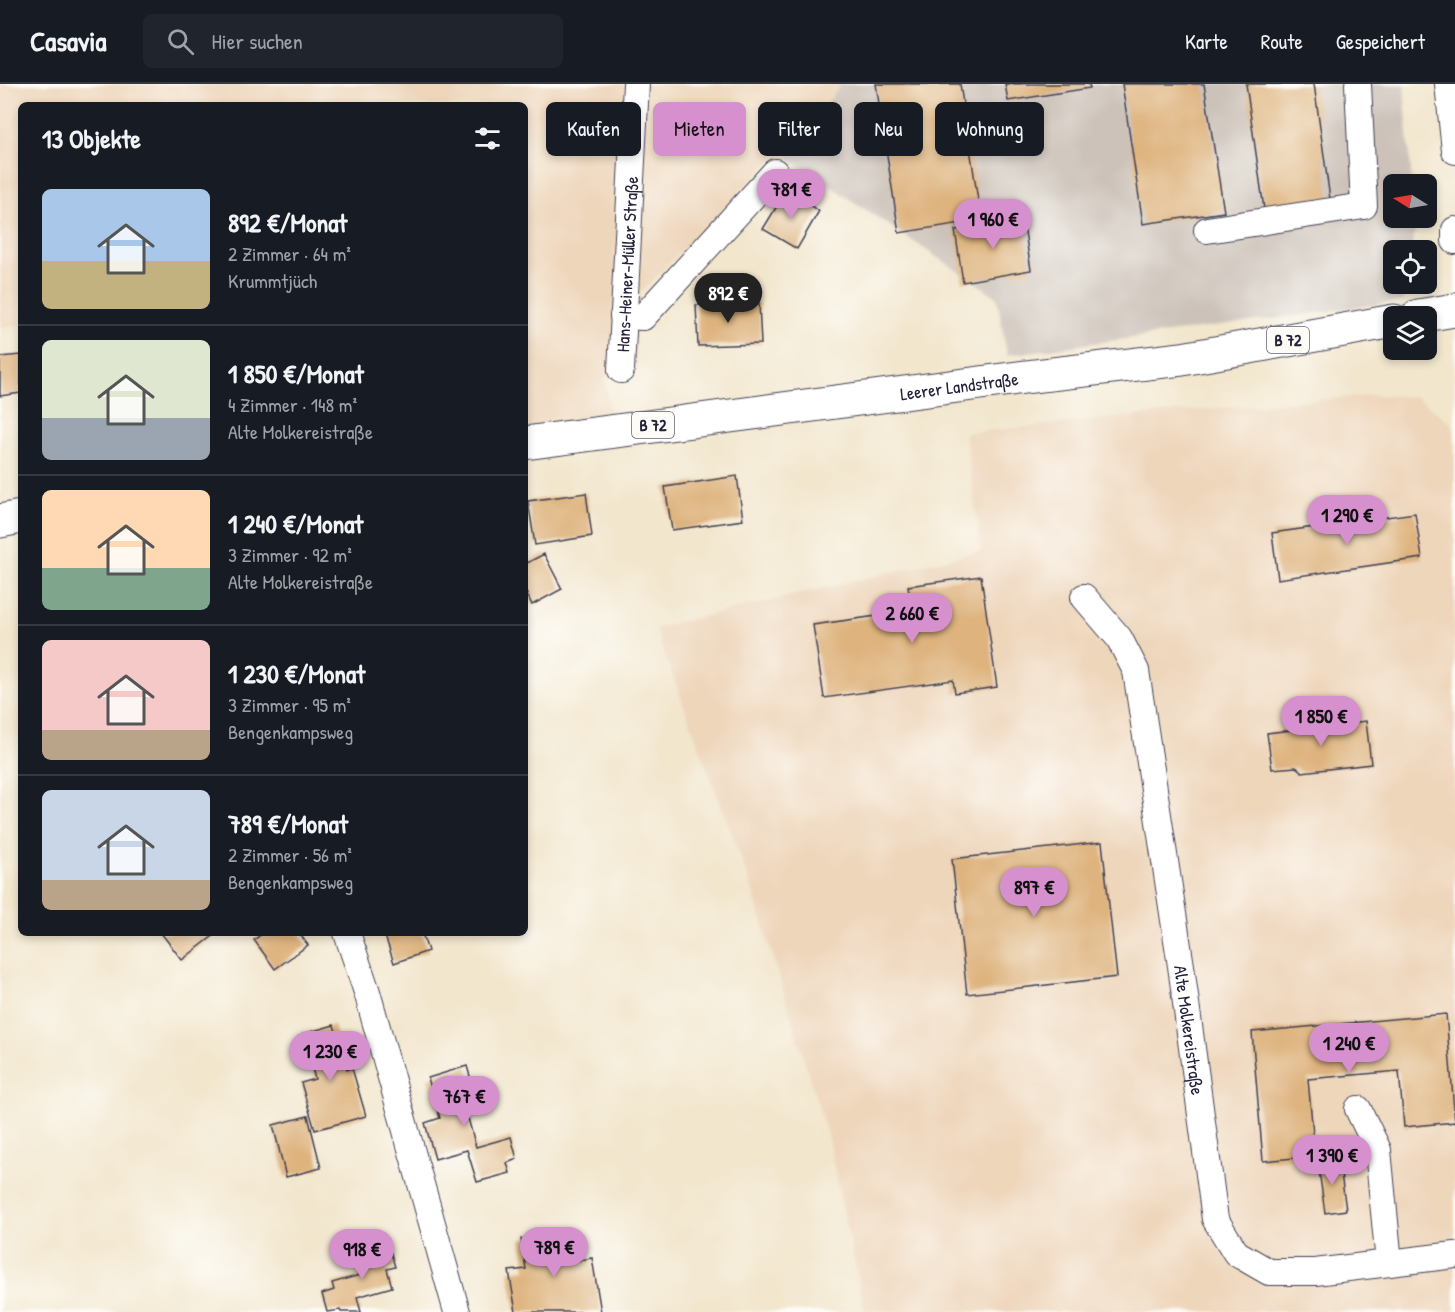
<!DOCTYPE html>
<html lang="de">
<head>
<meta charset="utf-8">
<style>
  :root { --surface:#171b24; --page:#20242c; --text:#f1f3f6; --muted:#9ea1a6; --line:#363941; --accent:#d690ce }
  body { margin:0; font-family:"Patrick Hand",sans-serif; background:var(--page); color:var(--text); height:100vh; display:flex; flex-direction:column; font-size:22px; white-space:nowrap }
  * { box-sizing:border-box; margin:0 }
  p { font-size:20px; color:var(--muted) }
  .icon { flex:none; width:33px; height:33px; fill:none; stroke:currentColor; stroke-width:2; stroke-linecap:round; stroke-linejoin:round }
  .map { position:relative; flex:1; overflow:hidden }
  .side { position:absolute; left:18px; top:18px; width:510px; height:834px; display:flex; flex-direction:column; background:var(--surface); border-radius:9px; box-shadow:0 3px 9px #0003 }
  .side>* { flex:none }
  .top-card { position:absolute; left:546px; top:18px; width:570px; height:54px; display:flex; gap:12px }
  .needle { width:39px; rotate:281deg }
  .buttons { position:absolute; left:1383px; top:90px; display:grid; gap:12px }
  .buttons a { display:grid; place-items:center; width:54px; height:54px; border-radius:9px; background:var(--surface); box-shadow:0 3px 9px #0003; font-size:30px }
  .price { position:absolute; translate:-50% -51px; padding:0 14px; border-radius:21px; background:var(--accent); color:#111; font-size:20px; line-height:39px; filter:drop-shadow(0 2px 3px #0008) }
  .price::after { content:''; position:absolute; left:50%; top:36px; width:18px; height:14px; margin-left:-9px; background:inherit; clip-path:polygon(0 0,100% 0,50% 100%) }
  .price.active { background:#222; color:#fff }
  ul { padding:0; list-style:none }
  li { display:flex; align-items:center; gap:18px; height:150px; padding:0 24px }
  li+li { border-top:2px solid var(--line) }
  li span { display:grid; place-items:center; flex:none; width:168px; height:120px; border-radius:9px; color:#555 }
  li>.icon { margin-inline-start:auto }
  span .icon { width:72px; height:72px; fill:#fffc; stroke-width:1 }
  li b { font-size:26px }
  h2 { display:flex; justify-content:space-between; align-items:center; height:72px; padding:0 24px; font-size:26px }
  .pill { padding:0 21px; border-radius:9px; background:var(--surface); box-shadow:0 3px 9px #0003; font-size:21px; line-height:54px }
  .pill.active { background:var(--accent); color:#111 }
  header { display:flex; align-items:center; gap:36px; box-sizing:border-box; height:84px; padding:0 30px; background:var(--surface); border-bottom:2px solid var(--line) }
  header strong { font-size:28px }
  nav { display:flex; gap:33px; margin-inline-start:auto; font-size:21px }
  .search { width:420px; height:54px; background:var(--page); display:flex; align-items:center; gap:15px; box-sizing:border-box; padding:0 21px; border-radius:9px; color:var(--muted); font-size:22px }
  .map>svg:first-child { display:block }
</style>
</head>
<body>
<header>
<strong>Casavia</strong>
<div class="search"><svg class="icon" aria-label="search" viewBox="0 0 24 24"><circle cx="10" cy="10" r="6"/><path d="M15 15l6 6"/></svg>Hier suchen</div>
<nav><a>Karte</a><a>Route</a><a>Gespeichert</a></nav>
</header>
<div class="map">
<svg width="1455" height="1228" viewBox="0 0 1455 1228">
  <rect width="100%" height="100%" fill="#fdfcf7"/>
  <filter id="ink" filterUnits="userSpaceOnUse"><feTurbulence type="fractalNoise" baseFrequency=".0167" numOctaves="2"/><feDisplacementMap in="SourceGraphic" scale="12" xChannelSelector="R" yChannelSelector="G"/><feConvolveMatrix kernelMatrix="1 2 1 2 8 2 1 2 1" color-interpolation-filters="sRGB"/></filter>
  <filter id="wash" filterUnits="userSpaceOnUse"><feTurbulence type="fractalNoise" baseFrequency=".008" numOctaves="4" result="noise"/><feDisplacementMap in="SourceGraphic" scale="24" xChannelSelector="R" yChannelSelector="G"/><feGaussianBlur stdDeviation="1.35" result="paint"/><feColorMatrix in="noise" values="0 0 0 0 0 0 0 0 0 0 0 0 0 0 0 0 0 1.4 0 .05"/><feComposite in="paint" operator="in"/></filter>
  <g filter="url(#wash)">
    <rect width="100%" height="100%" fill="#f2e6cd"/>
    <path fill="#eed6bb" d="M0,0h841l-53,74 -11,-3 -138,139 -5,83h-29l5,41 -85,11v-324h-504v220l-21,2z
      M1374,311l43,2 35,27 3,11v877h-590l-38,-178 -76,-248 -96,-258 326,-77 -16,-118 210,-21z"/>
    <path fill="#ccc2b9" d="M841,0h563l8,100h-18v34h21l1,7 -4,25h-18v34h12l-3,17 -396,54 -10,-58 -209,-139z"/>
    <g id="blocks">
      <path fill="#deb37e" d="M876,0h84l21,136 -82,13z
        M1005,0h84l1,4 -82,13z
        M1122,0h82l20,128 -81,12z
        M1246,0h68l16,115 -66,10z
        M786,107l33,20 -22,38 -34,-20z
        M1023,135l8,51 -68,12 -8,-52z
        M759,219l2,41 -63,2 -2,-41z
        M21,271v38l-21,3v-39z
        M737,392l6,44 -71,10 -7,-43z
        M586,409l6,43 -57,9 -7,-44z
        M1415,429l7,45 -144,21 -6,-46z
        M544,470l18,35 -30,16 -7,-15v-26z
        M981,492l16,111 -42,6 -2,-13 -129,18 -11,-73 99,-14 -4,-25z
        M1366,637l5,43 -69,8 -6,-5 -24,2 -5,-36z
        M1102,758l15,135 -150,17 -15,-135z
        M161,849h56l-35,27z
        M263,849h36l9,12 -33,24 -21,-29z
        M384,849h38l6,18 -34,12z
        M1446,930l9,108 -51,5 -5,-56 -91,8 7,77 -52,5 -11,-129z
        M334,941l13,45 5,-2 14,48 -51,14 -14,-47 14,-4 -3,-11 -4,1 -5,-14 6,-2 -6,-19z
        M467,982l12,41 -13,4 10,36 35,-10 6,22 -10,4 3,10 -33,9 -10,-32 -32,9 -10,-36 15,-5 -12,-40z
        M308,1032l13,52 -35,9 -13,-52z
        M1339,1075l7,51 -21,3 -7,-50z
        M570,1147l6,30 16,-3 9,54h-85l-7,-41 17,-2 -5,-30z
        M388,1159l7,24 -8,2 5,18 -35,10 4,15h-20l-1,-2 -13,2 -5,-18 12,-4 -2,-7 28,-8 -6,-23z"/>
    </g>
  </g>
  <g filter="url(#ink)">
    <use href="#blocks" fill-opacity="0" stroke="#413f51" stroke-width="1.5"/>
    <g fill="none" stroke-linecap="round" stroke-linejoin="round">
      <g stroke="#413f51" stroke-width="28">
        <g id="minor">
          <path d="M1448,0l7,67"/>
          <path d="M1207,146l157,-24 -6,-122"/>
          <path d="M1455,146v11"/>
          <path d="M623,232l20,1 132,-145"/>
          <path id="s1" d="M621,286l15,-286"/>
          <path id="s2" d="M1084,513l35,41 17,33 45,295 34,253 21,34 33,19h46l140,-17"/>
          <path d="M347,849l20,59 90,320"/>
          <path d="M1358,1025l20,41 11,113"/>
        </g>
      </g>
      <g stroke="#413f51" stroke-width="35">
        <g id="major">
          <path d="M1418,232l37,-6"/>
          <path id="s3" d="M525,359l500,-66 157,-18 212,-38"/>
          <path d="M0,437l21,-4"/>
        </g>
      </g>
      <use href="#minor" stroke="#fff" stroke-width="26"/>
      <use href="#major" stroke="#fff" stroke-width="33"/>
    </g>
  </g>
  <g text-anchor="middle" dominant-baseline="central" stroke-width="4.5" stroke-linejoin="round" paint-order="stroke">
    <g fill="#fdfcf7" stroke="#646373" stroke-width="1.5">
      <rect x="1267" y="243" width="42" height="26" rx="4.5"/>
      <rect x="632" y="328" width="42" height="26" rx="4.5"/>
    </g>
    <g font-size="16" font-weight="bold" fill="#22223b">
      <text x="1288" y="256">B 72</text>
      <text x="653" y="341">B 72</text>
    </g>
    <g font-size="18" fill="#22223b" stroke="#fdfcf7">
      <text stroke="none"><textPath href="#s1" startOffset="106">Hans-Heiner-Müller Straße</textPath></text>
      <text stroke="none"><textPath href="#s3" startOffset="438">Leerer Landstraße</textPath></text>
      <text stroke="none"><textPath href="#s2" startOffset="454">Alte Molkereistraße</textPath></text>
    </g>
  </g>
</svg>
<div class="buttons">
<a><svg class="needle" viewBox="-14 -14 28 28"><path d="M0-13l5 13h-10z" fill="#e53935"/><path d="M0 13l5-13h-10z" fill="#9ea1a6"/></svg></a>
<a><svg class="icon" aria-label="locate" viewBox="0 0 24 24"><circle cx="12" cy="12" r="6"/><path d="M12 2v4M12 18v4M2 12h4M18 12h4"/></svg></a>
<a><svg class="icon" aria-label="layers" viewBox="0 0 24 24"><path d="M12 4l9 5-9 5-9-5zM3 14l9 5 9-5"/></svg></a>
</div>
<b class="price" style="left:791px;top:136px">781 €</b>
<b class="price" style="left:993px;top:166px">1 960 €</b>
<b class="price active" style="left:728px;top:240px">892 €</b>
<b class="price" style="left:1347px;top:462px">1 290 €</b>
<b class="price" style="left:912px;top:560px">2 660 €</b>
<b class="price" style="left:1321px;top:663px">1 850 €</b>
<b class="price" style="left:1034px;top:834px">897 €</b>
<b class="price" style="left:1349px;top:990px">1 240 €</b>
<b class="price" style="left:330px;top:998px">1 230 €</b>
<b class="price" style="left:464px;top:1043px">767 €</b>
<b class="price" style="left:1332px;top:1102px">1 390 €</b>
<b class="price" style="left:554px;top:1194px">789 €</b>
<b class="price" style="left:362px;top:1196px">918 €</b>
<div class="top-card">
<a class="pill">Kaufen</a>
<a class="pill active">Mieten</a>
<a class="pill">Filter</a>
<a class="pill">Neu</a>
<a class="pill">Wohnung</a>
</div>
<section class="side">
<h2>13 Objekte<svg class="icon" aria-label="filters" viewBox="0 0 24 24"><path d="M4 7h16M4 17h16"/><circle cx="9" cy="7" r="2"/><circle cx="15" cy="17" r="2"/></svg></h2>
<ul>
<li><span style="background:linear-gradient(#a9c7e8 60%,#c2b280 0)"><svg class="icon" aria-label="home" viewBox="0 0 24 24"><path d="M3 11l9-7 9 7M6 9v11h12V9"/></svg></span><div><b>892 €/Monat</b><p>2 Zimmer · 64 m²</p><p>Krummtjüch</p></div></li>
<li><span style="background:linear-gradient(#dfe7d0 65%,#9aa5b1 0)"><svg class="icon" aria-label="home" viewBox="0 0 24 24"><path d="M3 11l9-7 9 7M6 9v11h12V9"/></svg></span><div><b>1 850 €/Monat</b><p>4 Zimmer · 148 m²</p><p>Alte Molkereistraße</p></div></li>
<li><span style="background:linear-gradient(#ffd9b3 65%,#7fa58c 0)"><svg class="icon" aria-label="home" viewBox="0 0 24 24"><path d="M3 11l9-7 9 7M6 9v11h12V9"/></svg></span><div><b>1 240 €/Monat</b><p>3 Zimmer · 92 m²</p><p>Alte Molkereistraße</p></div></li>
<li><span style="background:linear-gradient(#f6c9c9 75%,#b9a48a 0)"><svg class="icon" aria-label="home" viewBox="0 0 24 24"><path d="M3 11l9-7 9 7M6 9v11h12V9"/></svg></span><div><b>1 230 €/Monat</b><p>3 Zimmer · 95 m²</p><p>Bengenkampsweg</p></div></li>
<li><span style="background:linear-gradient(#c9d6e8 75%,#b9a48a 0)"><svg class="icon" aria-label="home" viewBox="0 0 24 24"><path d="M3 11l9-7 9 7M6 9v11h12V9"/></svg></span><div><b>789 €/Monat</b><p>2 Zimmer · 56 m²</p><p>Bengenkampsweg</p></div></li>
</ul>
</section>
</div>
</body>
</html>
